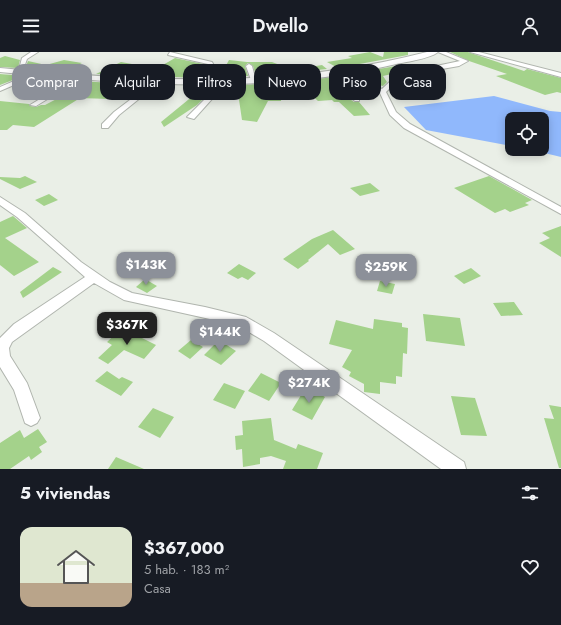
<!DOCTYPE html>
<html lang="es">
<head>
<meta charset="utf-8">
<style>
  :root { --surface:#171b24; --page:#20242c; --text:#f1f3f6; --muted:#9ea1a6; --line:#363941; --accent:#8c9099 }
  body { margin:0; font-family:Jost,sans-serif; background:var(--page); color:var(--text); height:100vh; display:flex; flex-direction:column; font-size:15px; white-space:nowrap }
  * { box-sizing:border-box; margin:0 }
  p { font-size:13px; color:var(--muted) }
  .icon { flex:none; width:22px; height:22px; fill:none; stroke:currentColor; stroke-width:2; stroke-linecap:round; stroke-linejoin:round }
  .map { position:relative; height:417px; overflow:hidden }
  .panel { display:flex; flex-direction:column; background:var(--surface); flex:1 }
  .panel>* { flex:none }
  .banner { position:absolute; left:12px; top:12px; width:537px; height:36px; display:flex; gap:8px }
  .fabs { position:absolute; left:505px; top:60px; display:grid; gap:8px }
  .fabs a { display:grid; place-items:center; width:44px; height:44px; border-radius:8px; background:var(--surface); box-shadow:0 2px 10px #0003; font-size:20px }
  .price { position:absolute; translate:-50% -34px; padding:0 9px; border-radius:8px; background:var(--accent); color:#fff; font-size:13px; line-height:26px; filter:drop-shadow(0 1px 2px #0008) }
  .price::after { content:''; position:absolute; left:50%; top:24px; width:12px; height:9px; margin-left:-6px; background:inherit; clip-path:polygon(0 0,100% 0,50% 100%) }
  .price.on { background:#222; color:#fff }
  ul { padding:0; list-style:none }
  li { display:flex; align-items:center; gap:12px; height:100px; padding:0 20px }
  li+li { border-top:1px solid var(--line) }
  li span { display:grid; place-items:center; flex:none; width:112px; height:80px; border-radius:12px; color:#555 }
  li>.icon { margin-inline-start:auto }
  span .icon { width:48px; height:48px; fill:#fffc; stroke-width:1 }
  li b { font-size:17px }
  h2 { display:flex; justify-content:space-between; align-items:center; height:48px; padding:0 20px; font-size:17px }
  .pill { padding:0 14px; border-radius:12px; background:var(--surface); box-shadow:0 2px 10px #0003; font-size:14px; line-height:36px }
  .pill.on { background:var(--accent); color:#fff }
  header { display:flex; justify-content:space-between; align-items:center; height:52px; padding:0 20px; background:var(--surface); font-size:18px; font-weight:600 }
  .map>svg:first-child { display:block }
</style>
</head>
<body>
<header><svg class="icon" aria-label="menu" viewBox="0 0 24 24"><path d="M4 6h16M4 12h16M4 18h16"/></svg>Dwello<svg class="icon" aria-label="person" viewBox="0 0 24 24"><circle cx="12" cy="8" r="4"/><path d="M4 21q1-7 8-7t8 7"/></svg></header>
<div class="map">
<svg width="561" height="417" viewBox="0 0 561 417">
  <rect width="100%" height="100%" fill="#eaefe7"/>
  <path fill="#90b8fc" d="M494,44l56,15 11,1v45l-33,-8h14v-30h-30v27l-86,-16 -22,-23z"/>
  <path fill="#a4d28b" d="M370,0l13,5 1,-5h24v3l-70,13 -11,-6 25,-4 -4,-2z
    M450,0h18l56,19 3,-2 34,9v15l-4,-1 -12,3 -49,-19 11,-2 -38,-13z
    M5,4l15,4 -2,8 -18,-1v-9z
    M175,6l28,6 -2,14 -105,-4 25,-12 11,2 -11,8 28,1z
    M64,8l18,3 -19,9 -38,-3 3,-8 18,4z
    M229,8l18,2h25l21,8 29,-5 5,4 -71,7 -3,-10 -5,-3 -3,3 3,10 -26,1 2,-8z
    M402,13l11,4 -30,7 4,6 -4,4 -8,-2 -8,-13z
    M0,22l23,2 -23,9z
    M334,25l8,8 1,9 11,8h5l11,13 -16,1 -15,-14h-5l-2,-2 -14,1 -12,-11 -16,-8z
    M79,29l68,4 -13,8 -8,-2 -4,3 -5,-1 -8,6 -29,-1 -46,29 -21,-2 -6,5h-7v-29l29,3 1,2 6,1 5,-2h4l25,-13 -7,-1z
    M278,31l11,6 -7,1 -1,11h-13l-11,21 -15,-2 -4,-27h-10l-2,-4 -6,1 1,-4z
    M205,34h2l-3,12 -7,7 -33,22 -3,-5z
    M25,124l12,6 -17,7 -20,-10v-2l20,1z
    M489,124l43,24 -7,3 4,2 -19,7 -5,-3 -10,4 -41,-25z
    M370,131l10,8 -20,5 -10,-8z
    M49,142l9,6 -14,6 -9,-6z
    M13,164l14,12 -22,10 34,24 -25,14 -14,-11v-43z
    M561,174v31l-22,-14 11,-5 -8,-5z
    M333,178l22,19 -15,6 -12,-11 -20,16 1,1 -11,8 -15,-10 29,-20z
    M239,212l17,9 -8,7 -6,-3 -4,2 -11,-6z
    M53,215l9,5 -39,26 -3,-6z
    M471,216l10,8 -17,8 -10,-8z
    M145,227l12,7 -10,7 -11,-6z
    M380,229l15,3 -3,10 -15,-3z
    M514,250l9,13 -22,1 -8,-13z
    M423,262l37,4 5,28 -39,-5z
    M374,267l28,4v4l6,1 -1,26 -4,-1 -1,24 -6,-1v8l-16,-2v12l-16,-2v-8l-15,-8 2,-4 -9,-5 10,-17 -23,-6 7,-24 37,9z
    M122,276l34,17 -12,14 -20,-9 -16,14 -10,-6 14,-13 -5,-3z
    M191,288l12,7 -13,12 -12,-8z
    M219,288l17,11 -15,14 -17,-10z
    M107,319l12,8 3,-2 11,5 -12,14 -26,-15z
    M261,321l20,10 -12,18 -21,-10z
    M224,331l21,8 -10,18 -22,-9z
    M306,335l19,10 -13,23 -20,-10z
    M451,344l24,2 12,38 -26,-1z
    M549,353l12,2v61h-2l-15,-50 10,1z
    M153,356l21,9 -14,21 -22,-11z
    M271,366l3,22 22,9 2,-5 25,9 -6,16h-34l3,-8 -15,-5 -11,2v6l-17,3 -1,-18 -6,1 -1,-14 8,-1 -1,-14z
    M38,377l9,13 -8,5 3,5 -11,8 -2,-4 -19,13h-10v-26l20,-13 4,8z
    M116,405l28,12h-36z"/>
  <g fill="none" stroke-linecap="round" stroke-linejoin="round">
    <g stroke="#b0b5ae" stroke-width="2">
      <path id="minor" d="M31,0h7l-11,7 -5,14h-4l4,-15z
        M170,0l42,10 6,11 -6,26 -18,20 -7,-2 18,-18 7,-26 -4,-9 -40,-9z
        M438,0h8l22,9 -9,5 -57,10 -16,16 10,20 14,12 151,83v7l-157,-86 -14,-13 -10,-22 -16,-8 -14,-14 5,-1 13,13 14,6 16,-15 62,-13z
        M470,0h9l82,21v4z
        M249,12l3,2 4,15 -5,-1 -5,-14z
        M35,20l3,2 -1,1 -37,16v-4z
        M332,20h4l13,11v8l10,8v2h-4l-11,-8v-9l-12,-10z
        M78,24l3,2 -1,1 -44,27 -6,-1z
        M275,26h4l33,19 -5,1 -32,-18z
        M155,29l5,1 -41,33 -11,13h-6v-4l12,-12z
        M0,145l25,16 56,49 29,20 22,11 73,14 41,10 28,16 190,129 2,7h-25l-177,-128 -27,-16 -113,-25 -30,-17 -82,59 -3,6 1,8 17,27 13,35 -3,5 -6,3 -6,-3 -11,-33 -14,-23v-29l14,-14 71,-47 -68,-60 -17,-12z"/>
    </g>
    <g stroke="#b0b5ae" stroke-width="2">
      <path id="major" d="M427,0h11c-8,7 -34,10 -46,13 -129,30 -262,20 -392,7v-4c146,14 283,21 427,-16z"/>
    </g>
    <use href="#minor" fill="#fff" fill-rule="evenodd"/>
    <use href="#major" fill="#fff" fill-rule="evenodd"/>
  </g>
</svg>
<div class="fabs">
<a><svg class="icon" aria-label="locate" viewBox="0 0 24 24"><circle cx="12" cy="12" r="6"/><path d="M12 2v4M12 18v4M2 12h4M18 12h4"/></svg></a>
</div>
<b class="price" style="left:146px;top:234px">$143K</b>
<b class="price" style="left:386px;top:236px">$259K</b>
<b class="price on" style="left:127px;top:294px">$367K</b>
<b class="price" style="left:220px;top:301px">$144K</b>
<b class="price" style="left:309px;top:352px">$274K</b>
<div class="banner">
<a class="pill on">Comprar</a>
<a class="pill">Alquilar</a>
<a class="pill">Filtros</a>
<a class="pill">Nuevo</a>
<a class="pill">Piso</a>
<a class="pill">Casa</a>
</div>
</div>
<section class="panel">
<h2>5 viviendas<svg class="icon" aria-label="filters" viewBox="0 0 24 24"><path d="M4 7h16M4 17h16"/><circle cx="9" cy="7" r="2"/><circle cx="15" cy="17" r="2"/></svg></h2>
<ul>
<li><span style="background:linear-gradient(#dfe7d0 70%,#b9a48a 0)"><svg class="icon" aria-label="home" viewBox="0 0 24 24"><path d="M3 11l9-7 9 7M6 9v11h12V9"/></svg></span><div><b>$367,000</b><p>5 hab. · 183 m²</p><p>Casa</p></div><svg class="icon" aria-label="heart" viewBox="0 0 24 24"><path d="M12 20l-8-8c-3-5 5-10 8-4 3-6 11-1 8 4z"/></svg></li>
</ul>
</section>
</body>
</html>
